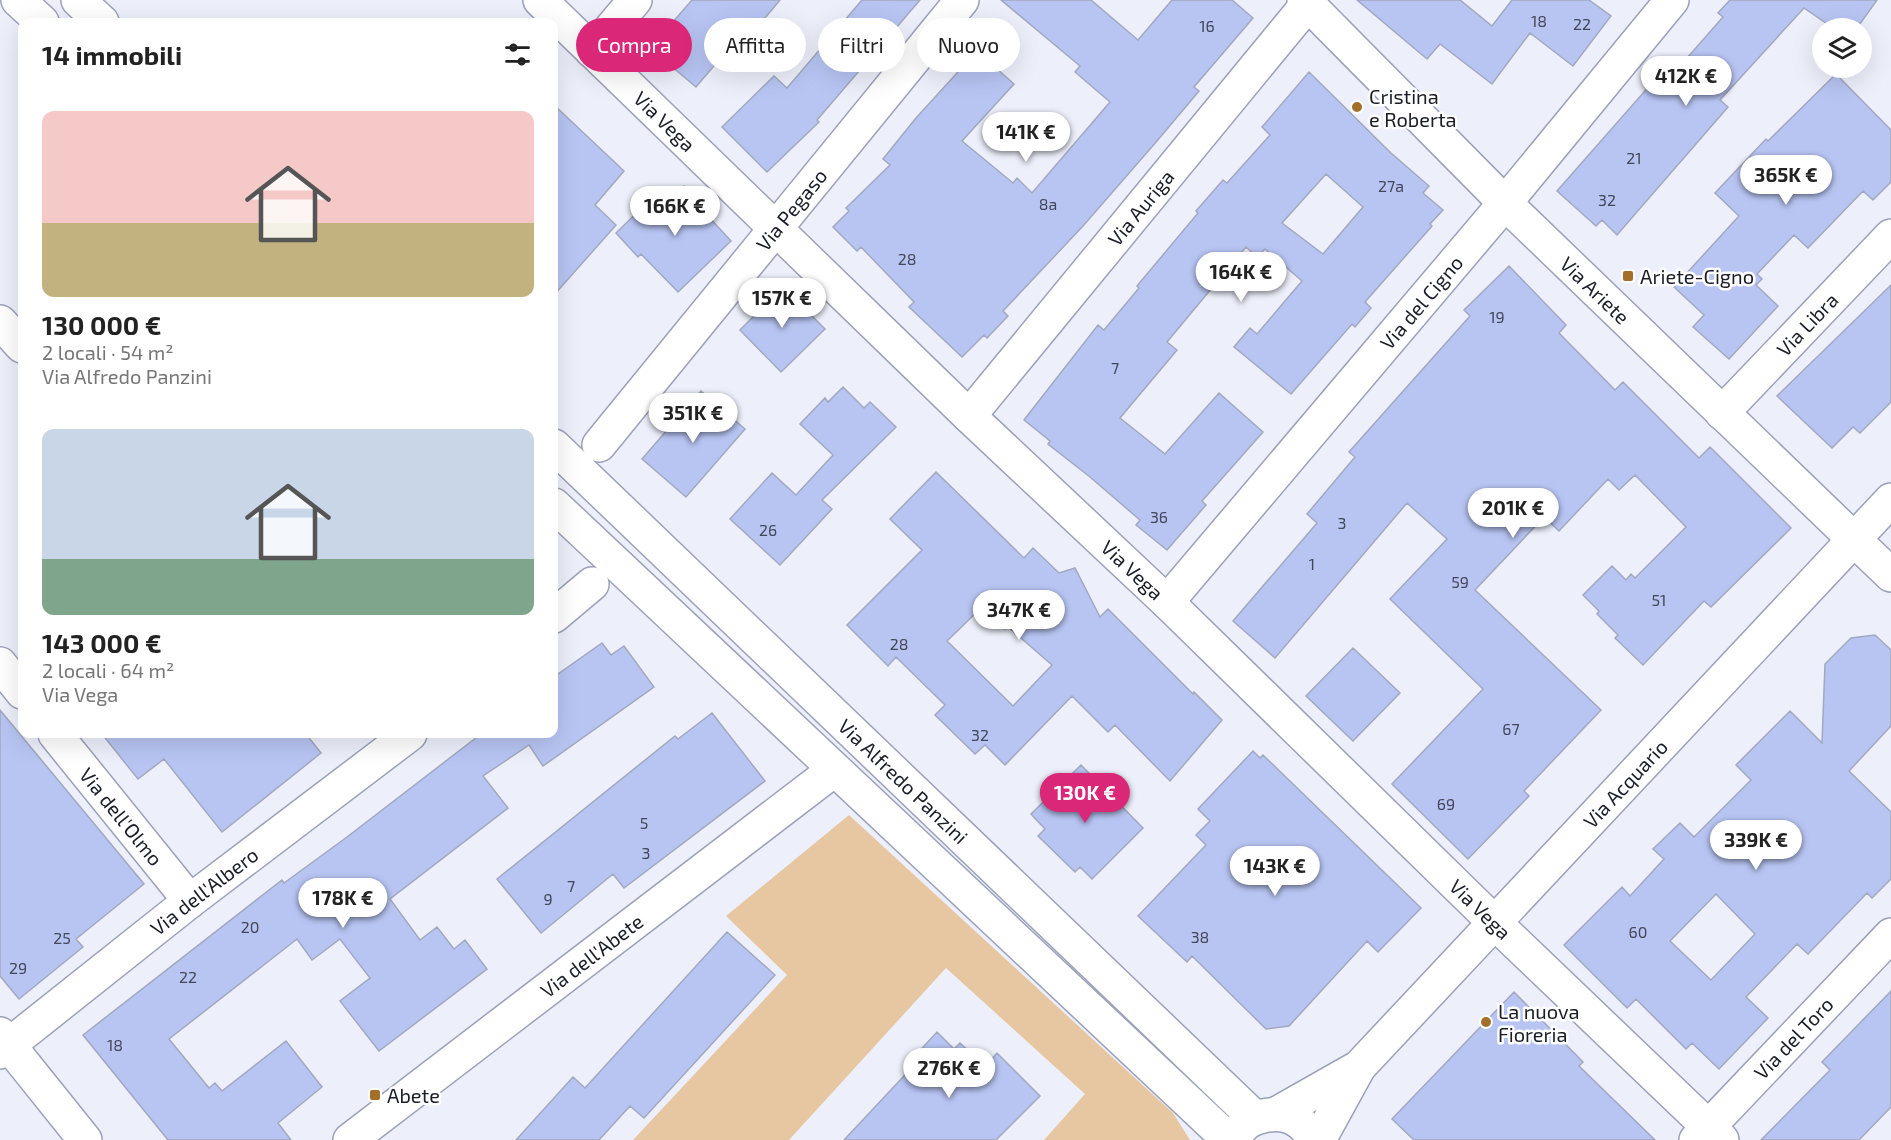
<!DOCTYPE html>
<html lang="it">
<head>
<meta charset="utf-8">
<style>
  :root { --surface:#fff; --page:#f6f6f6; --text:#222; --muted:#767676; --accent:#db2777 }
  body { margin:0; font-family:"Exo 2",sans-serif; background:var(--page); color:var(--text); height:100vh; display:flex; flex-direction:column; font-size:22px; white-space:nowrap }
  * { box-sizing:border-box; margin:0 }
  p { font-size:20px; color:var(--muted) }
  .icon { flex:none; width:33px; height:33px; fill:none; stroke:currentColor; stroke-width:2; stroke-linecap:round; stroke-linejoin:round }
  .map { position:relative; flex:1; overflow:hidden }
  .sheet { position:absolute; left:18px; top:18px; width:540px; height:720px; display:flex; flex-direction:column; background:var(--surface); border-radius:12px; box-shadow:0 6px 24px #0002 }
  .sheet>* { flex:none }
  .hud { position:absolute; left:576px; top:18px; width:570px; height:54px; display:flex; gap:12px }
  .buttons { position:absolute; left:1812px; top:18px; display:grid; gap:12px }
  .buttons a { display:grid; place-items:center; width:60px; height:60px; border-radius:50%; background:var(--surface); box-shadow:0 6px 24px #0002; font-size:30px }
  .price { position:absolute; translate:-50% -51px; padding:0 14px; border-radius:21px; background:#fff; color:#222; font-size:20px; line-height:39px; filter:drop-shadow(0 2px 3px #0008) }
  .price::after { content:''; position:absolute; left:50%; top:36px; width:18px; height:14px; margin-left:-9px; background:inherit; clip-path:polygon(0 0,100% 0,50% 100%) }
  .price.on { background:var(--accent); color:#fff }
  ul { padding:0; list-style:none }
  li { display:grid; align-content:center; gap:12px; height:318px; padding:0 24px }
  li span { display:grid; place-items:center; height:186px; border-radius:12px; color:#555 }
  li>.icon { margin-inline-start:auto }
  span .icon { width:108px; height:108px; fill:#fffc; stroke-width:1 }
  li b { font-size:26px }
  h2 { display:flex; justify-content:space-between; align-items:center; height:72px; padding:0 24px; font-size:26px }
  .chip { padding:0 21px; border-radius:27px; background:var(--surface); box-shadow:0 6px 24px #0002; font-size:21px; line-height:54px }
  .chip.on { background:var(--accent); color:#fff }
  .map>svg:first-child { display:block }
</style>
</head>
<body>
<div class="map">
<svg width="1891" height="1140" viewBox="0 0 1891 1140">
  <rect width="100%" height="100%" fill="#edf0fb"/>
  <path fill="#e7c7a2" d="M849,815l324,298 17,27h-146l41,-46 -139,-126 -157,172h-156l154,-165 -61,-59z"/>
  <path fill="#b8c5f3" stroke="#a1a8bf" stroke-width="1.5" fill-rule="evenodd" d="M692,0h88l-26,31 -6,-5 -52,61 -25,-21 -4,5 -21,-18z
    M862,0h58l-103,120 2,2 -52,50 -45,-45 52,-51 13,12z
    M1001,0h90l47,40 34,-40h60l21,18 -59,69 5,4 -42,50 -74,85 -80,85 5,5 -21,22 -3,-3 -22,22 -53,-50 5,-5 -53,-55 -4,4 -24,-24 16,-16 -3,-3 44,-43 -7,-6 33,-41 61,-67 37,33 -52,57 51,42 4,-5 15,15 78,-91 -35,-30 5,-6z
    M1357,0h103l32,26 20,-26h77l22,16 -38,50 -43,-33 -38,51 -52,-40 -13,15z
    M1730,0h147l-20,28h-24l-29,-20 -84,92 8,7 -111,128 -15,-15 -6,6 -39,-35 116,-132 7,7 43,-49 -5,-4z
    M1309,72l82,81 38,33 -6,7 20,17 -13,14 2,2 -67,76 6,6 -16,19 -3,-3 -61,70 -57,-47 16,-19 7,6 45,-53 -37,-32 -8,8 -11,-10 -79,95 10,8 -57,68 45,36 54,-61 44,39 -61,69 4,4 -39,45 -31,-25 4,-5 -50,-43 -42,-33 2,-3 -26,-21 74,-95 6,5 35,-42 -2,-2 61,-73 -2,-2 27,-31 4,3 43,-48 -8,-8zM1326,174l37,33 -40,47 -41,-31z
    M1836,74l55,56v52l-18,18 -10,-9 -55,57 -14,-13 -37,39 5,5 -6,6 22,21 -49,53 -36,-32 11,-12 -30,-28 65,-71 -24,-23 51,-54 2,2z
    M554,105l70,66 -29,34 21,20 -62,70z
    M684,186l25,26 -2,3 24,26 -53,51 -37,-38 -3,3 -22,-24 36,-35 10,9z
    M1509,266l57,59 -7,8 56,57 8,-8 76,76 11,-11 81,81 -80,79 -7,-6 -61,64 -28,-27 3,-3 -21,-21 2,-3 -16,-16 29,-29 14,14 5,-6 4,4 51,-51 -51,-52 -16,15 -11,-11 -49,52 -15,-14 -69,73 126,120 -77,81 5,5 -61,63 -76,-75 91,-95 -93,-90 57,-60 -40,-36 -132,155 -42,-37 84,-98 -10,-9 48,-57 -6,-5 121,-136 -6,-6z
    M1891,285v117l-31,31 -7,-6 -21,21 -55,-52z
    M783,287l42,42 -44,43 -41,-42z
    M843,387l21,21 6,-6 26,25 -74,73 10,9 -52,56 -50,-46 42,-46 24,22 37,-40 -33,-31 25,-26 3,4z
    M701,391l44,38 -59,68 -44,-38z
    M936,472l88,86 9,-10 26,25 16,-5 25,49 8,-8 85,85 1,-2 28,28 -52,61 -55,-56 -7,7 -36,-36 -67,69 -20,-20 -10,9 -40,-39 10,-10 -49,-48 -8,9 -41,-41 75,-75 -32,-31zM982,607l23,22 2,-3 45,39 -39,41 -66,-65z
    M1875,635l16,15v76l-42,45 42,41v67l-19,19 -5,-5 -59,61 -11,-10 -51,53 22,21 -49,51 -27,-26 -6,6 -50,-50 -9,9 -63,-63 58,-58 8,9 34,-37 -11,-10 27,-26 14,14 57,-57 -15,-15 54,-54 32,32 3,-79 26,-26zM1716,894l39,40 -44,46 -41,-39z
    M602,643l9,12 13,-9 30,41 -111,79 -14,-21 -46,31 25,32 -118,91 30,41 17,-13 17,22 11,-9 22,29 -108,82 -39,-50 30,-23 -30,-39 -28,21 -15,-21 -128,100 40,49 6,-5 7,8 64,-50 36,46 -44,36 13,17h-123l-85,-105 199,-155 2,3 63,-46 134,-103h73v-57z
    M1353,648l47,45 -47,48 -47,-45z
    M0,710l144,174 -68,55 7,8 -64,52 -19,-23z
    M712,713l53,68 -141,107 -11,-14 -72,59 -44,-54 178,-143 3,3z
    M102,734h204l15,19 -99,79 -58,-73 -26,20z
    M1253,751l7,7 3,-3 158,153 -43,44 -11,-11 -78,85 -23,3 -74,-73 -5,6 -49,-46 68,-71 -10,-10 14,-14 -12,-12z
    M1081,765l62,63 -51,51 -12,-12 -5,5 -37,-36 7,-7 -14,-15z
    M727,932l48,43 -131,143 -14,-12 -31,34h-83l57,-63 12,11z
    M1891,991v116l-32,33h-98l69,-70 -8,-8z
    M1514,992l69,70 -4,4 76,74h-241l-22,-21z
    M937,1032l17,17 6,-6 19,18 5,-4 5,5 8,-9 43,43 -44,44h-152l74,-79 -4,-4z"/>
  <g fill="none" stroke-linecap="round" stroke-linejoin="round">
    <g stroke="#9ba1b9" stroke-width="36">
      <g id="minor">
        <path id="s1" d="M540,0l429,416 198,186 327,320 228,218"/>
        <path id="s2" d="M1304,0l201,203 386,372"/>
        <path d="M592,51l43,-51"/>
        <path d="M0,322l22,24"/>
        <path id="s3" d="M1722,413l169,-177"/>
        <path id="s4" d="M969,416l342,-416"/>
        <path id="s5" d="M599,445l363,-445"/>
        <path id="s6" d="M1167,602l338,-399 167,-203"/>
        <path d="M554,616l38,-32"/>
        <path d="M0,664l22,28"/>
        <path id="s7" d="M55,734l135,167"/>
        <path d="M0,1034l85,106"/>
        <path id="s8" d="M0,1052l190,-151 220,-167"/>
        <path d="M1276,1114l83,-47"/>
        <path id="s9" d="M350,1140l484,-370"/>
        <path id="s10" d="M1319,1140l40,-73 532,-567"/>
        <path id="s11" d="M1696,1140l195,-205"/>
      </g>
    </g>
    <g stroke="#9ba1b9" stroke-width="36">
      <g id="major">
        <path d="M18,0l24,22"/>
        <path d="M78,0l24,22"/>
        <path id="s12" d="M554,446l701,672"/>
        <path d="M554,505l675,635"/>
        <path d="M1239,1131c5,-8 14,-13 24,-15 25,-5 38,3 52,24"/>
      </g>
    </g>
    <use href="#minor" stroke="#fff" stroke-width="33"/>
    <use href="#major" stroke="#fff" stroke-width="33"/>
  </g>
  <g fill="#a46f29" stroke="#fefefe" stroke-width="2">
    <circle cx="1357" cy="107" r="6"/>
    <rect x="1622" y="270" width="12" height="12" rx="3"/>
    <circle cx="1486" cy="1022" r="6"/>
    <rect x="369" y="1089" width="12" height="12" rx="3"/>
  </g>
  <g text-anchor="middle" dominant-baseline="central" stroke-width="5" stroke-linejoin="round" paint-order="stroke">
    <g font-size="16" fill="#424759">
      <text x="1539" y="20">18</text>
      <text x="1582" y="23">22</text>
      <text x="1207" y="25">16</text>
      <text x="1634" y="157">21</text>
      <text x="1391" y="185">27a</text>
      <text x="1607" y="199">32</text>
      <text x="1048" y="203">8a</text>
      <text x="907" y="258">28</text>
      <text x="1497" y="316">19</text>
      <text x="1115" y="367">7</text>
      <text x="1159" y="516">36</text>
      <text x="1342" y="522">3</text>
      <text x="768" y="529">26</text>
      <text x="1312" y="563">1</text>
      <text x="1460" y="581">59</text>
      <text x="1659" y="599">51</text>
      <text x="899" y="643">28</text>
      <text x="1511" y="728">67</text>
      <text x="980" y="734">32</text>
      <text x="1446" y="803">69</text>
      <text x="644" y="822">5</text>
      <text x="646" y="852">3</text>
      <text x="571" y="885">7</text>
      <text x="548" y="898">9</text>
      <text x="250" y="926">20</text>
      <text x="1638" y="931">60</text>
      <text x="1200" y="936">38</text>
      <text x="62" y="937">25</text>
      <text x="18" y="967">29</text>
      <text x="188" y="976">22</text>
      <text x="115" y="1044">18</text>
    </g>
    <g font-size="20" fill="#1b1d26" stroke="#fefefe" text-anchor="start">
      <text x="1369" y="96">Cristina<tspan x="1369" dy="23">e Roberta</tspan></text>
      <text x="1640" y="276">Ariete-Cigno</text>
      <text x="1498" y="1011">La nuova<tspan x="1498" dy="23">Fioreria</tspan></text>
      <text x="387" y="1095">Abete</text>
    </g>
    <g font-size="20" fill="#1b1d26" stroke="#fefefe">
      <text stroke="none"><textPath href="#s1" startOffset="174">Via Vega</textPath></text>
      <text stroke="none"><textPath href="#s4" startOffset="270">Via Auriga</textPath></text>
      <text stroke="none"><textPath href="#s5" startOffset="304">Via Pegaso</textPath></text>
      <text stroke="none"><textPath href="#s2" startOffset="411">Via Ariete</textPath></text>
      <text stroke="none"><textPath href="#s6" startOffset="393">Via del Cigno</textPath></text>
      <text stroke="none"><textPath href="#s3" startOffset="123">Via Libra</textPath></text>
      <text stroke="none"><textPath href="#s1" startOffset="822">Via Vega</textPath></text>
      <text stroke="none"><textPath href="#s12" startOffset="484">Via Alfredo Panzini</textPath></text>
      <text stroke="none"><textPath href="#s10" startOffset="472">Via Acquario</textPath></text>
      <text stroke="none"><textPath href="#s7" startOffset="106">Via dell'Olmo</textPath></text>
      <text stroke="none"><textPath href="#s8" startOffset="260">Via dell'Albero</textPath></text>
      <text stroke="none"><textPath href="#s1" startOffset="1308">Via Vega</textPath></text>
      <text stroke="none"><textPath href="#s9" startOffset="304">Via dell'Abete</textPath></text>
      <text stroke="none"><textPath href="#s11" startOffset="141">Via del Toro</textPath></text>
    </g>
  </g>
</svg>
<div class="buttons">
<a><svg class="icon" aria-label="layers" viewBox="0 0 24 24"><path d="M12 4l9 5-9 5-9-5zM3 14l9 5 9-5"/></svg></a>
</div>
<b class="price" style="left:1686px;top:107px">412K €</b>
<b class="price" style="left:1026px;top:163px">141K €</b>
<b class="price" style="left:1786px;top:206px">365K €</b>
<b class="price" style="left:675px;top:237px">166K €</b>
<b class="price" style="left:1241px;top:303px">164K €</b>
<b class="price" style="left:782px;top:329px">157K €</b>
<b class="price" style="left:693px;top:444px">351K €</b>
<b class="price" style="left:1513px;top:539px">201K €</b>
<b class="price" style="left:1019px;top:641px">347K €</b>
<b class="price on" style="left:1085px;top:824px">130K €</b>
<b class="price" style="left:1756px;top:871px">339K €</b>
<b class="price" style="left:1275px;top:897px">143K €</b>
<b class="price" style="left:343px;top:929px">178K €</b>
<b class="price" style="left:949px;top:1099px">276K €</b>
<div class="hud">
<a class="chip on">Compra</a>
<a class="chip">Affitta</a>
<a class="chip">Filtri</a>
<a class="chip">Nuovo</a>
</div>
<section class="sheet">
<h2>14 immobili<svg class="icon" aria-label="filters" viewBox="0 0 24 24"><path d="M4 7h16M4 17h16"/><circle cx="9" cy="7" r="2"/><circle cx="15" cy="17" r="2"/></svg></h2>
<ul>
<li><span style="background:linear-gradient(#f6c9c9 60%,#c2b280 0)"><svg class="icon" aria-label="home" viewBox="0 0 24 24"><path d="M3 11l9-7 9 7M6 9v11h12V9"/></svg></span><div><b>130 000 €</b><p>2 locali · 54 m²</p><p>Via Alfredo Panzini</p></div></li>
<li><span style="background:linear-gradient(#c9d6e8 70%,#7fa58c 0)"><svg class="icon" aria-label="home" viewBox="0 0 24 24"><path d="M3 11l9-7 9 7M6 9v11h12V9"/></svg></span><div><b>143 000 €</b><p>2 locali · 64 m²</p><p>Via Vega</p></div></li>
</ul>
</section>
</div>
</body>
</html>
